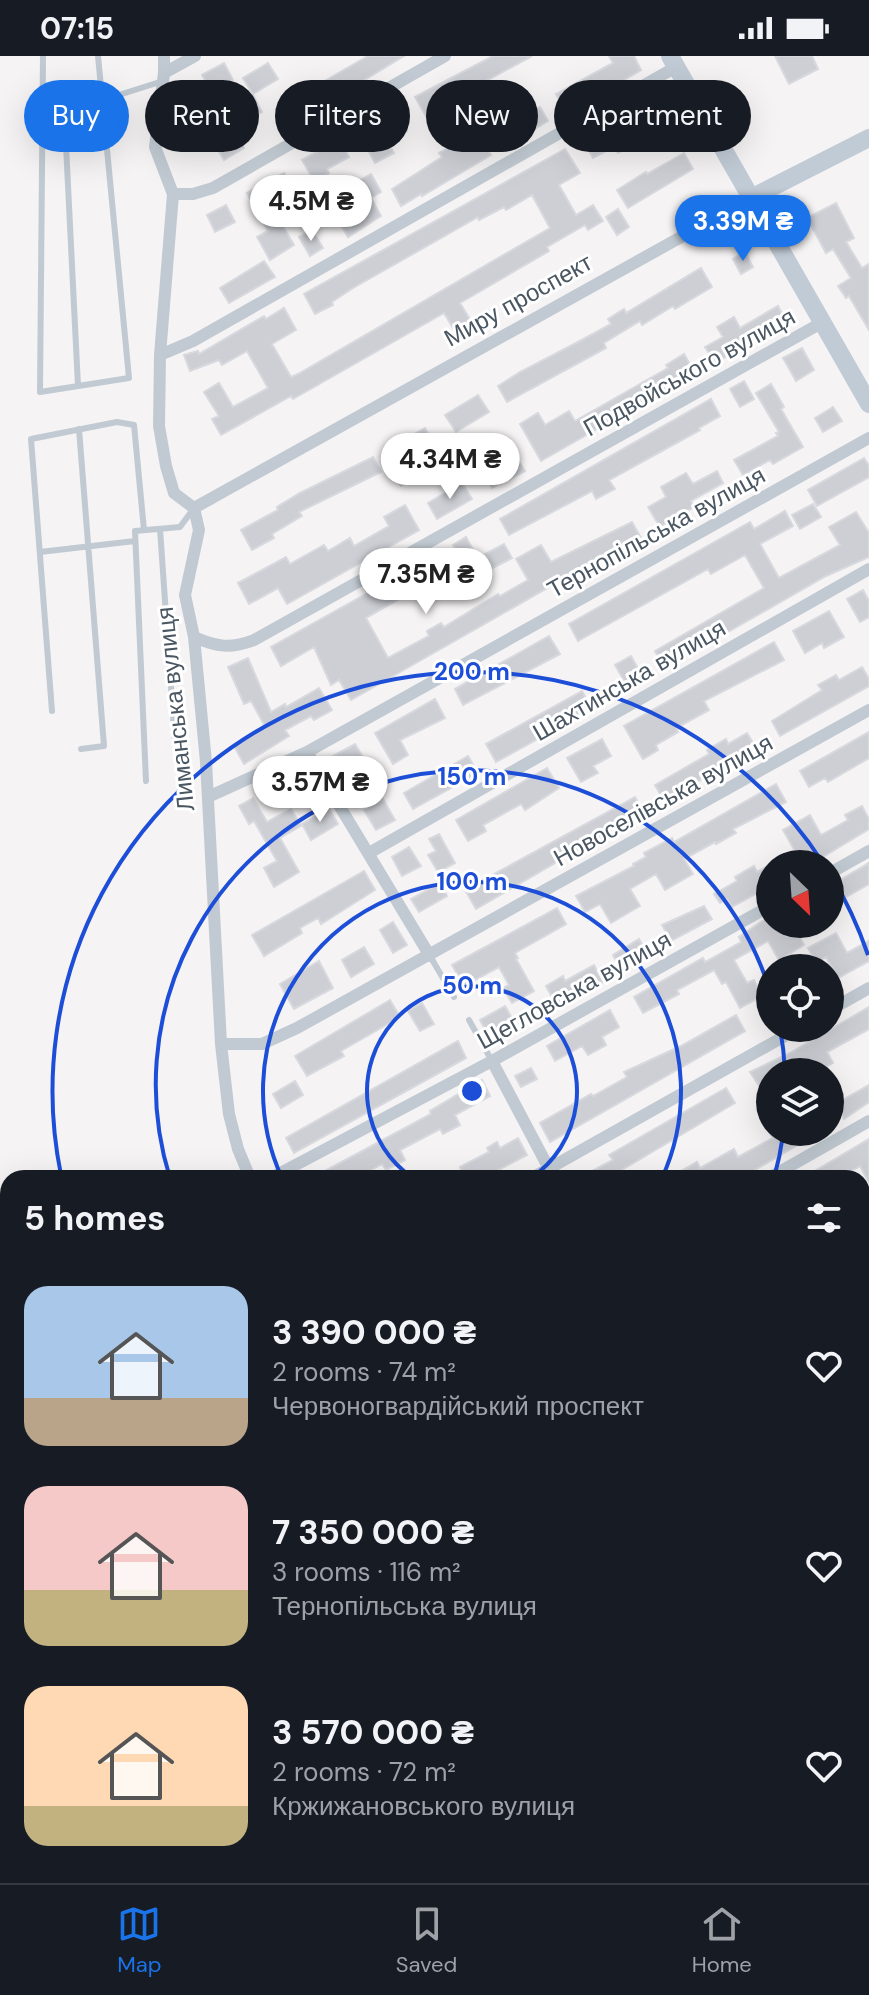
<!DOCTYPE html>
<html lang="en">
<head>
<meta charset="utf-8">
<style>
  :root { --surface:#171b24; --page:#242831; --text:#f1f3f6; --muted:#9ea1a6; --line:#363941; --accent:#1a73e8 }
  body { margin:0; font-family:"DM Sans",sans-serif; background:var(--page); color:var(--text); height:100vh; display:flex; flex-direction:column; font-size:30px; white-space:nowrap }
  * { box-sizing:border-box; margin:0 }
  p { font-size:26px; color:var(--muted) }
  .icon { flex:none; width:44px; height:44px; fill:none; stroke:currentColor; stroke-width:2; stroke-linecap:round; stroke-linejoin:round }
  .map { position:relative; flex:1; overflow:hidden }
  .details { position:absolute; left:0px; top:1114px; width:870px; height:714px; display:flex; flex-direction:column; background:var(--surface); border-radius:24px 24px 0 0; box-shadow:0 8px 32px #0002 }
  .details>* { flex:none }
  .top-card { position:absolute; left:24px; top:24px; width:822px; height:72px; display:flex; gap:16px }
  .needle { width:52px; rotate:155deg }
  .tools { position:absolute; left:756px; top:794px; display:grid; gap:16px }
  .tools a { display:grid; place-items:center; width:88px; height:88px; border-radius:50%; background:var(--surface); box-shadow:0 8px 32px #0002; font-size:40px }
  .price { position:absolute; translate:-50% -68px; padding:0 18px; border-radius:28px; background:#fff; color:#222; font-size:26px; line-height:52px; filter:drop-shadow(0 2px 4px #0008) }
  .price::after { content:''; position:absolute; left:50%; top:48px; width:24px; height:18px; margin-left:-12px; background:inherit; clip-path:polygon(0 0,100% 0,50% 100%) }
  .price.active { background:var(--accent); color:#fff }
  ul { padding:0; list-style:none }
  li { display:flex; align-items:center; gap:24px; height:200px; padding:0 24px }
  li span { display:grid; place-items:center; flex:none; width:224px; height:160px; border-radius:24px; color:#555 }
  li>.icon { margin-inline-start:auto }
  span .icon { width:96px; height:96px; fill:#fffc; stroke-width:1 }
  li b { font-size:34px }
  h2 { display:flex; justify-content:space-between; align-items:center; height:96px; padding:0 24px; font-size:34px }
  .tag { padding:0 28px; border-radius:36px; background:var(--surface); box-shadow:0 8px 32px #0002; font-size:28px; line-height:72px }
  .tag.active { background:var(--accent); color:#fff }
  .status { display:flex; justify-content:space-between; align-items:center; height:56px; padding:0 40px; background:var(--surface); direction:ltr }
  .status svg { height:22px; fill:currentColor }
  .dock { display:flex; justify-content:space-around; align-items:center; height:112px; border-top:2px solid var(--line); background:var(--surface); font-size:22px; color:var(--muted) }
  .dock a { display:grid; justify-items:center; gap:4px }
  .dock .active { color:var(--accent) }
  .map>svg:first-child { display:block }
</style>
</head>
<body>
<div class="status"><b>07:15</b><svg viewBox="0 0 49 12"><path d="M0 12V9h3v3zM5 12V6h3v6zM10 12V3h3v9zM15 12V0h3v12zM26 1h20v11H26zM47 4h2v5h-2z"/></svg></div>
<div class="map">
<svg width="869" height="1827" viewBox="0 0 869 1827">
  <rect width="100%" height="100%" fill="#f5f3f3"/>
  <path fill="#cdcfd5" stroke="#d7d9de" stroke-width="2" d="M368,0h36l-84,51 1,3 -33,20 -12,-21z
    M493,0h39l-92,50 2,4 -15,8 -12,-21z
    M609,0h25l7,14 -73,43 -12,-19 57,-31z
    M775,0h37l6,13 -29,15z
    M224,7l9,17 -21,12 -10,-17z
    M268,7l10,16 -25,15 -10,-16z
    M253,39l9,17 -19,10 -9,-16z
    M656,40l10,18 -35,20 3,10 -16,9 -4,-6 -21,11 -11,-20z
    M540,51l8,14 -37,22 -9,-16z
    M395,54l12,21 -15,8 -12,-21z
    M231,71l13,21 -20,12 -13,-21z
    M477,76l14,23 -69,41 -1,-2 -20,12 -9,-17 50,-32 -3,-4z
    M337,79l12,22 -22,12 2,4 -15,8 -12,-21 22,-12 -2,-4z
    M388,86l6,11 -19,10 -6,-11z
    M565,93l15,24 -21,12 17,30 17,-10 10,16 -15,9 -3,-5 -38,22 2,4 -89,52 12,20 -16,10 -12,-20 -151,86 -2,-3 -70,39 -9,-16 7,-3 -15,-24 15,-9 14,24 35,-19 -21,-37 -25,14 -3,-5 -29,11 -6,-16 14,-4 1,3 65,-38 2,3 18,-11 12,22 -24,14 19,33 7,-3 252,-146 -18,-33 -26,15 -2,-3 -25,13 -1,-3 -125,71 -21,14 1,3 -18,9 -11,-20z
    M684,97l9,16 -65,39 -11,-18 29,-18 1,2z
    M284,117l11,21 -23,14 22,37 -24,15 -13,-23 11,-6 -21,-38z
    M371,118l10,18 -10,6 10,18 -33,21 -12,-21 17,-10 -9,-17z
    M836,147l18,35 -8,4 16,26 7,-4v66l-20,-34 -3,2 -8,-12 13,-8 -18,-29 -7,4 -19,-35z
    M226,149l9,17 -20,10 -8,-17z
    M618,153l11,18 -12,8 -11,-18z
    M312,174l11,18 -13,8 -11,-19z
    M745,196l8,15 -12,7 -8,-15z
    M264,205l11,16 -46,26 -9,-15z
    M701,212l11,19 -37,22 -2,-3 -31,19 -2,-4 -36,22 2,5 -99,54 -9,-16 22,-14 58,-30 33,-18 -3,-5 16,-10 2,4z
    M778,250l9,17 -72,40 -10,-16 18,-10 -6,-10 17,-10 6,11z
    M802,292l12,22 -18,11 -13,-23z
    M684,298l11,19 -154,88 -21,-37 18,-11 7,12 24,-14 6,10 93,-53 -2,-3z
    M744,325l10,18 -14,8 -10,-18z
    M771,328l13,23 -3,2 22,38 -30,17 -3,-4 -27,15 -9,-15 44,-24 -2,-3 3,-1 -23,-39z
    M478,339l11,17 -33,20 -11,-17z
    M711,343l9,17 -21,12 1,2 -91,50 6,9 -19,10 -4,-8 -83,44 -9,-16z
    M833,351l9,14 -19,11 -8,-14z
    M425,372l7,13 -17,10 -8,-13z
    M503,380l22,35 -33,17 -12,-20 -10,6 -8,-15z
    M412,395l13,20 -24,15 -13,-20z
    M373,401l8,15 -82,40 3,4 -30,18 2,4 -22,12 -11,-20 37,-20 -1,-3 23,-14z
    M864,402l5,8v11l-52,29 -9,-16z
    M717,415l6,12 -32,18 3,6 -34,20 -12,-20 18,-10 -5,-10 25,-14 7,11z
    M462,427l10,16 -35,20 -9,-16z
    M813,448l8,13 -21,12 -8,-14z
    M405,449l14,25 -132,74 -9,-16 -29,16 -11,-21 48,-26 4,7 34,-19 4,6 22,-13 4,8 35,-20 -5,-9z
    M785,455l8,15 -33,18 19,34 61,-33 -11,-18 27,-15 13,21v24l-43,19 -161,92 -10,-17 109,-63 -19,-33 -34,19 -3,-5 -130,72 -9,-17 181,-102 4,7z
    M632,466l9,16 -76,40 -214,122 -12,-20 -8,5 -17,-38 -33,19 -10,-19 163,-91 11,20 -20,11 -1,-2 -58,33 22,40 41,-22 -2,-5 14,-8 3,4 54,-33 2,2 28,-16 -12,-21 25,-14 10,17z
    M466,481l10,18 -13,7 -10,-17z
    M504,488l8,14 -19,10 -8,-14z
    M863,534l6,11v16l-9,5 -13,-23z
    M829,555l15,26 -20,11 -2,-5 -17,10 -12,-22z
    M549,580l11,18 -97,51 -8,-16z
    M774,586l10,18 -80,41 5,9 -33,18 2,4 -22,13 2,5 -15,9 -19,-33z
    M631,600l13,23 -16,9 -13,-23z
    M248,602l23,54 14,-8 1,3 33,-19 13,22 -18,10 -3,-4 -26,14 4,6 -45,28 -10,-18 32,-18 -15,-27 -7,3 -16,-37z
    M862,611l7,12v7l-89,50 -8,-15 50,-31 -4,-5 18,-10 3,5z
    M582,635l10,18 -96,53 -10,-18z
    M435,643l10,19 -45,22 8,15 -15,9 -18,-31z
    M869,676v26l-41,24 -3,-4 -16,9 -9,-16z
    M747,677l9,15 -92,53 -9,-16 54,-31 -2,-4 19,-11 2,5z
    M602,683l9,17 -18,10 5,7 -17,9 -14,-24z
    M355,688l9,15 -32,17 -8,-15z
    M468,700l10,17 -65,36 -9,-16z
    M547,712l12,20 -34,22 -4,-6 -38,21 3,6 -18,10 -12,-21z
    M309,716l9,18 -17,10 -10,-17z
    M776,728l10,18 -53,27 3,4 -20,11 -1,-2 -31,17 9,15 -28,16 -9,-16 -26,15 10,17 -29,17 -11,-19 -15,8 -9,-16 58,-30 -1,-2 13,-7 -2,-4 28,-15 2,4z
    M635,741l8,15 -167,97 -11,-19z
    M253,742l14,24 24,-13 10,17 -21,12 19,34 -25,15 -10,-19 13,-7 -23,-40 -5,3 -10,-18z
    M383,743l12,21 -19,10 -12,-20z
    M862,750l7,13v10l-58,35h-39l23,-13 -12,-21 27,-15 11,20 27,-15 -3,-5z
    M329,753l9,15 -27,16 -9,-16z
    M439,778l16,29 -17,9 -10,-17 8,-4 -7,-12z
    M409,791l12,19 -19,10 -10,-19z
    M869,807v21l-39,22v-20z
    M770,809v21l-38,21 -5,-8 -7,4 -6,-9 23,-13 -2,-4 19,-11 3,6z
    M364,815l11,19 -54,34 -3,-6 -18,10 2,5 -38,23 -12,-21z
    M440,827l7,13 -28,16 -8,-13z
    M704,850l8,13 -41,22 -9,-16z
    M557,852l9,16 -51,29 3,5 -2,1 18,32 -22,12 -9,-15 6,-3 -10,-18 -35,19 -12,-21z
    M770,860v8h9l7,12 10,-6 8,15 -25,15 -11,-19 -34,19 13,23 7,-3 8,16 -22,12 -14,-26 -4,2 -8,-14 -37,20 2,4 -36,19 -9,-16 69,-39 2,4 36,-20 -2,-5z
    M393,866l14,23 -14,8 -13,-23z
    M836,877l11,20 22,-12v20l-31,17 -12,-21 -10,6 -8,-15z
    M639,883l9,16 -27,15 -8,-15z
    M364,891l10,17 -23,13 -9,-17z
    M319,905l14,27 -39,21 -14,-25z
    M594,909l9,17 -46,24 -11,-20 17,-10 2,5z
    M390,944l10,17 -59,34 3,5 -37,20 -12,-20z
    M422,947l12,21 -14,7 -12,-20z
    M505,950l8,14 -9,5 6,10 -17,9 -13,-24z
    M869,951v22l-42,23 6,11 -15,9h-6l-3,-6 -12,6h-27v12l-9,5 -11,-17 40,-19z
    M610,954l9,17 -17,10 4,8 -18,10 -6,-9 -27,15 -8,-15z
    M736,959l9,16 -195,111 -10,-19 51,-29 2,2 34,-19 -3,-5 57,-26z
    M458,985l8,17 -172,95 -8,-15z
    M531,1012l6,11 -16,8 -6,-11z
    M482,1024l8,16 -35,19 5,10 -17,9 -3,-5 -40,21 5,10 -19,10 -4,-6 -25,14h-45l119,-64 -1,-3z
    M295,1025l8,14 -22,13 -8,-14z
    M869,1029v17l-25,17 -8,-15z
    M726,1032l9,15 -127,75h-29l34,-18 -4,-5z
    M769,1076h51l-79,46h-72l28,-16 3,6 34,-19 4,8 35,-19z
    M518,1082l9,17 -44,23h-37l15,-8 -1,-3 29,-15 -2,-4 10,-6 3,6z
    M869,1083v43l-9,-16 -22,12h-35z"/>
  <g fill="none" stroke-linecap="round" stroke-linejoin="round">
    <path stroke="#c1cad2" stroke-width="6" d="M43,0l-3,336 89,-14 -31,-322
      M64,49l14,281
      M43,53l60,-9 60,-19
      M79,373l25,317 -23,3
      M160,473l15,215
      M40,496l95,-11
      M52,655l-21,-272 86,-17 17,3 10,105
      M146,725l-11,-250 45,-4 14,-19
      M430,900l24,41
      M469,964l23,41"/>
    <path stroke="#c1cad2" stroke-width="12" d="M164,0v17l-9,74 18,47 -13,161 -1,71 7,40 8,27 20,15 5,22 -14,65 9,42 12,125 15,282 8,70 9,35 12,29
      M164,17l31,-17
      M173,138h20l20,-6 232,-132
      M160,299l33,-14 483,-274
      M194,452l559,-311
      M194,581c23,10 36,12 60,3l569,-318
      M307,696l123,204
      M208,741l99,-45 562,-314
      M369,797l500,-284
      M830,817l39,-22
      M830,954l39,-22
      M221,988h41l35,-16 572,-318
      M492,1005l62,117
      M271,1122l221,-117 278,-155
      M532,1122l267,-150
      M769,1122l100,-57
      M862,1210l7,-4
      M862,1349l7,-4
      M862,1485l7,-4
      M862,1623l7,-4
      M862,1663l7,13
      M862,1761l7,-4
      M263,1827l1,-7
      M504,1827l12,-7
      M746,1827l12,-7"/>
    <path stroke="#c1cbd6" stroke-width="18" d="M670,0l199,348
      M753,141l116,-59"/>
  </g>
  <g fill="none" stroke="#1d4ed8" stroke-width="4">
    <path d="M413 1122A105 105 0 1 1 531 1122"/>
    <path d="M282 1122A209 209 0 1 1 662 1122"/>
    <path d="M783 1079A314 314 0 0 1 774 1122M170 1122A314 314 0 0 1 770 935M780 972A314 314 0 0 1 785 1016"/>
    <path d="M61 1119A419 419 0 0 1 823 807M831 819A419 419 0 0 1 868 899"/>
  </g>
  <g text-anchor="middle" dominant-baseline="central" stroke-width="6" stroke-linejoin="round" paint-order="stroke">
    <g font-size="24" fill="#4a5661" stroke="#fff">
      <text transform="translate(518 244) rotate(-29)">Миру проспект</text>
      <text transform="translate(689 316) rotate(-29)">Подвойського вулиця</text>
      <text transform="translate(656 476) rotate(-29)">Тернопільська вулиця</text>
      <text transform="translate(629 624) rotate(-30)">Шахтинська вулиця</text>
      <text transform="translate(175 653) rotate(-96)">Лиманська вулиця</text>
      <text transform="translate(663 744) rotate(-29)">Новоселівська вулиця</text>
      <text transform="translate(574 934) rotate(-29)">Щегловська вулиця</text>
    </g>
  </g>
  <circle cx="472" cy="1035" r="12" fill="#1d4ed8" stroke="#fff" stroke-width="4"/>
  <g font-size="24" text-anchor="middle" font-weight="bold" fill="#1d4ed8" stroke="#fff" stroke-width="6" stroke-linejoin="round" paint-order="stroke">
    <text x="472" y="624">200 m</text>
    <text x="472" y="729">150 m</text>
    <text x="472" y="834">100 m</text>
    <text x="472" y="938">50 m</text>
  </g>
</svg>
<div class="tools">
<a><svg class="needle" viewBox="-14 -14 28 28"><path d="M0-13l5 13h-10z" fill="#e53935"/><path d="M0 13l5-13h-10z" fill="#9ea1a6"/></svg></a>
<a><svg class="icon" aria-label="locate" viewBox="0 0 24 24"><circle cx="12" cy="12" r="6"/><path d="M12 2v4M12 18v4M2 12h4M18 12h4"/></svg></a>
<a><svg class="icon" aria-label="layers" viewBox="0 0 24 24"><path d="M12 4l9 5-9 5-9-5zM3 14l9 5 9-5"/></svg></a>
</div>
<b class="price" style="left:311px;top:187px">4.5M ₴</b>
<b class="price active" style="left:743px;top:207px">3.39M ₴</b>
<b class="price" style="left:450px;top:445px">4.34M ₴</b>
<b class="price" style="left:426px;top:560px">7.35M ₴</b>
<b class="price" style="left:320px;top:768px">3.57M ₴</b>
<div class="top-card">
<a class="tag active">Buy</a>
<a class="tag">Rent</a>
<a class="tag">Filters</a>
<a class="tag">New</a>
<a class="tag">Apartment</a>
</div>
<section class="details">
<h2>5 homes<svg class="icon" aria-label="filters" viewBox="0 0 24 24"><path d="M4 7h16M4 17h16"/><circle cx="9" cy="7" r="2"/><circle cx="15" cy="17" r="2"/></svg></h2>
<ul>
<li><span style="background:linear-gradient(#a9c7e8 70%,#b9a48a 0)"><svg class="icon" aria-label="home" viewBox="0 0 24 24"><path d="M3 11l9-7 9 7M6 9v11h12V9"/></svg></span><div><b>3 390 000 ₴</b><p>2 rooms · 74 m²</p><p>Червоногвардійський проспект</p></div><svg class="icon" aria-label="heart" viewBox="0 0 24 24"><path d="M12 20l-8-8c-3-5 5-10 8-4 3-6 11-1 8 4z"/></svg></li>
<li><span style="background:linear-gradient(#f6c9c9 65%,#c2b280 0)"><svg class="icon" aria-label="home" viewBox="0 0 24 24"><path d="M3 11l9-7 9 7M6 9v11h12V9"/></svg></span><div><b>7 350 000 ₴</b><p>3 rooms · 116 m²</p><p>Тернопільська вулиця</p></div><svg class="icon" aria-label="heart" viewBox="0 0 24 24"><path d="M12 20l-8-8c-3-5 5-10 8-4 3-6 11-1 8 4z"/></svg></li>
<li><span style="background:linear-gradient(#ffd9b3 75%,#c2b280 0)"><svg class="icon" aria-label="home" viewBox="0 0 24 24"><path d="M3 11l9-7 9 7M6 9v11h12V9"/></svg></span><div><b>3 570 000 ₴</b><p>2 rooms · 72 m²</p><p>Кржижановського вулиця</p></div><svg class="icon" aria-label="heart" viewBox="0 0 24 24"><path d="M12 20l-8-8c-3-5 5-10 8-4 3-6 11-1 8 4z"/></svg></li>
</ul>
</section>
</div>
<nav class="dock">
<a class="active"><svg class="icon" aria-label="map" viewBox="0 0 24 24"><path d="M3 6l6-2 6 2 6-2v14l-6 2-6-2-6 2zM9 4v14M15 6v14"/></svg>Map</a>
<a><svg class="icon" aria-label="saved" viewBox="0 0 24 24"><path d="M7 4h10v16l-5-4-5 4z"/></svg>Saved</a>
<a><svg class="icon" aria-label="home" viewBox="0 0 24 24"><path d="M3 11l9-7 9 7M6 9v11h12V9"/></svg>Home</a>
</nav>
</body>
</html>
